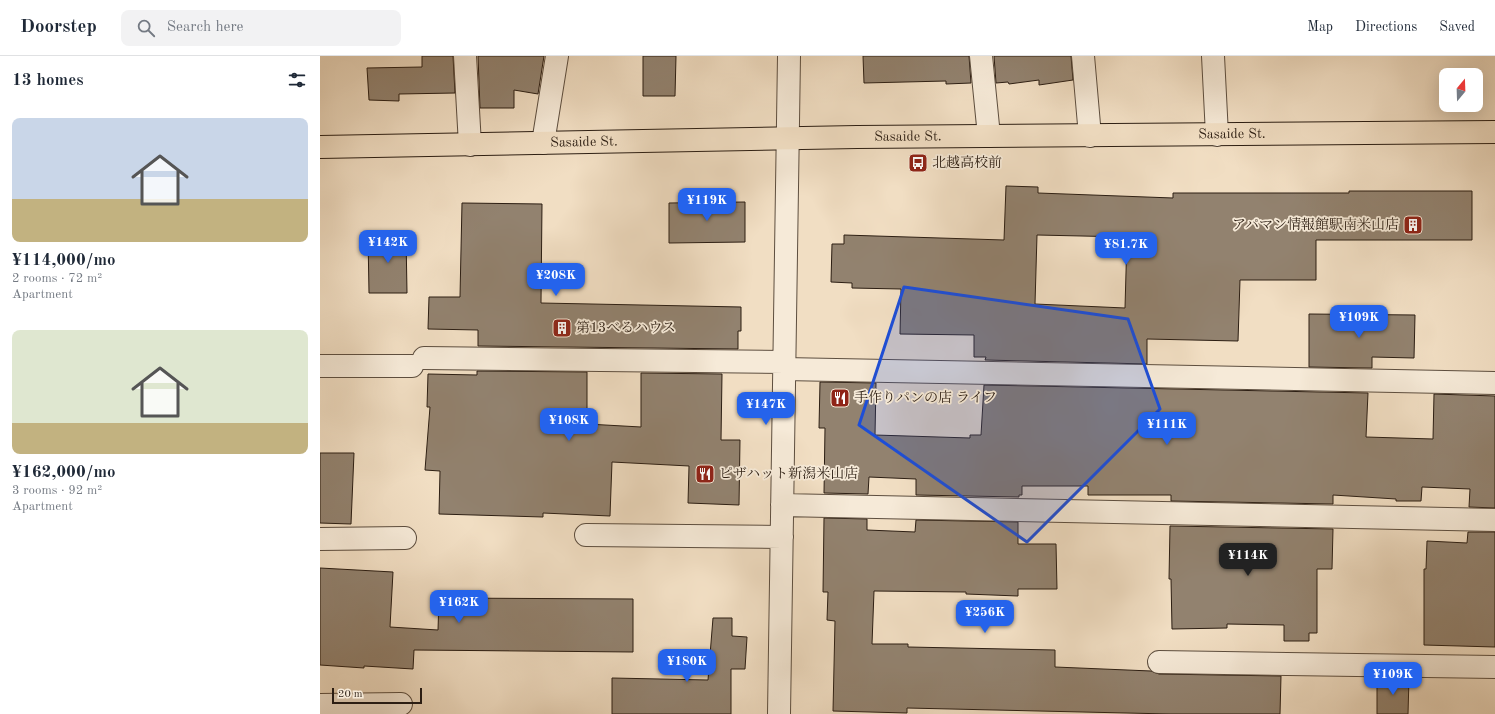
<!DOCTYPE html>
<html lang="en">
<head>
<meta charset="utf-8">
<style>
  :root { --surface:#fff; --page:#f2f2f3; --text:#1f2937; --muted:#747a83; --line:#e0e1e3; --accent:#2563eb }
  body { margin:0; font-family:"Old Standard TT","Noto Serif JP",serif; background:var(--page); color:var(--text); height:100vh; display:flex; flex-direction:column; font-size:15px; white-space:nowrap }
  * { box-sizing:border-box; margin:0 }
  p { font-size:13px; color:var(--muted) }
  .icon { flex:none; width:22px; height:22px; fill:none; stroke:currentColor; stroke-width:2; stroke-linecap:round; stroke-linejoin:round }
  .map { position:relative; flex:1; overflow:hidden }
  .drawer { display:flex; flex-direction:column; background:var(--surface); width:320px }
  .drawer>* { flex:none }
  .needle { width:26px; rotate:19deg }
  .fabs { position:absolute; left:1119px; top:12px; display:grid; gap:8px }
  .fabs a { display:grid; place-items:center; width:44px; height:44px; border-radius:8px; background:var(--surface); box-shadow:0 4px 16px #0002; font-size:20px }
  .scale { position:absolute; left:12px; bottom:10px; width:90px; box-sizing:border-box; padding-left:4px; border:2px solid #2c1e13; border-top:0; font-size:11px; line-height:14px; white-space:nowrap; color:#2c1e13; -webkit-text-stroke:3px #f6ead8; paint-order:stroke }
  .price { position:absolute; translate:-50% -34px; padding:0 9px; border-radius:8px; background:var(--accent); color:#fff; font-size:13px; line-height:26px; filter:drop-shadow(0 1px 2px #0008) }
  .price::after { content:''; position:absolute; left:50%; top:24px; width:12px; height:9px; margin-left:-6px; background:inherit; clip-path:polygon(0 0,100% 0,50% 100%) }
  .price.selected { background:#222; color:#fff }
  ul { padding:0; list-style:none }
  li { display:grid; align-content:center; gap:8px; height:212px; padding:0 12px }
  li span { display:grid; place-items:center; height:124px; border-radius:8px; color:#555 }
  li>.icon { margin-inline-start:auto }
  span .icon { width:72px; height:72px; fill:#fffc; stroke-width:1 }
  li b { font-size:17px }
  h2 { display:flex; justify-content:space-between; align-items:center; height:48px; padding:0 12px; font-size:17px }
  header { display:flex; align-items:center; gap:24px; box-sizing:border-box; height:56px; padding:0 20px; background:var(--surface); border-bottom:1px solid var(--line) }
  header strong { font-size:19px }
  nav { display:flex; gap:22px; margin-inline-start:auto; font-size:14px }
  .search { width:280px; height:36px; background:var(--page); display:flex; align-items:center; gap:10px; box-sizing:border-box; padding:0 14px; border-radius:8px; color:var(--muted); font-size:15px }
  main { display:flex; flex:1; min-height:0 }
  .map>svg:first-child { display:block }
</style>
</head>
<body>
<header>
<strong>Doorstep</strong>
<div class="search"><svg class="icon" aria-label="search" viewBox="0 0 24 24"><circle cx="10" cy="10" r="6"/><path d="M15 15l6 6"/></svg>Search here</div>
<nav><a>Map</a><a>Directions</a><a>Saved</a></nav>
</header>
<main>
<section class="drawer">
<h2>13 homes<svg class="icon" aria-label="filters" viewBox="0 0 24 24"><path d="M4 7h16M4 17h16"/><circle cx="9" cy="7" r="2"/><circle cx="15" cy="17" r="2"/></svg></h2>
<ul>
<li><span style="background:linear-gradient(#c9d6e8 65%,#c2b280 0)"><svg class="icon" aria-label="home" viewBox="0 0 24 24"><path d="M3 11l9-7 9 7M6 9v11h12V9"/></svg></span><div><b>¥114,000/mo</b><p>2 rooms · 72 m²</p><p>Apartment</p></div></li>
<li><span style="background:linear-gradient(#dfe7d0 75%,#c2b280 0)"><svg class="icon" aria-label="home" viewBox="0 0 24 24"><path d="M3 11l9-7 9 7M6 9v11h12V9"/></svg></span><div><b>¥162,000/mo</b><p>3 rooms · 92 m²</p><p>Apartment</p></div></li>
</ul>
</section>
<div class="map">
<svg width="1175" height="658" viewBox="0 0 1175 658">
  <rect width="100%" height="100%" fill="#f1dec3"/>
  <filter id="stains"><feTurbulence type="fractalNoise" baseFrequency=".005" numOctaves="4"/><feColorMatrix values="0 0 0 0 .2 0 0 0 0 .09 0 0 0 0 .02 0 0 0 .5 -.17"/></filter>
  <radialGradient id="worn" r=".72"><stop offset=".6" stop-color="#630" stop-opacity="0"/><stop offset="1" stop-color="#630" stop-opacity=".3"/></radialGradient>
  <path fill="#92826f" stroke="#2c1e13" fill-rule="evenodd" d="M102,0h31l2,37 -56,1v7l-30,-1 -2,-32 55,-1z
    M158,0h66l-6,38 -24,-4v18h-34z
    M323,0h33l-1,40h-32z
    M543,0h106l2,27 -25,1v-3l-82,2z
    M674,0h77l2,24 -34,5v-5l-30,4 -1,-2 -12,1z
    M686,130l32,1v6l135,5v-5h176v-2h123v49h-156v40h-76l-2,61 -91,-2v25l-162,-4 1,-3h-12v-22l-74,-1 1,-45 -49,-1v-5l-21,-1 1,-38h12v-9l160,5zM717,179l90,2 -2,71 -90,-4z
    M425,146v40l-76,1v-40z
    M142,147l80,1 -1,99 200,4v24h-3v18l-260,-3v-16l-50,-1 1,-32h31z
    M48,179h38l1,58h-38z
    M989,258l106,1 -1,43 -42,-1v11h-3l-60,-1z
    M157,315l110,1v52l54,3v-54l81,1 -1,66h19l-1,65 -51,-2 1,-37 -77,-4 -2,54 -67,-3v4l-104,-3 1,-43 -15,-1 5,-63h-3l1,-33 49,1z
    M500,326l56,1 -1,52 95,3v-3h11l3,-50 384,8 -2,44 67,2 1,-45 61,2v112l-26,-1 1,-18 -48,-2 -1,14h-25v-2l-63,-4v9l-162,-3v-6h-83v-9h-66v9h-3v2l-103,-2v-16l-47,-2 -1,17 -44,-1 1,-65h-6z
    M0,397h34l-3,71 -31,-1z
    M504,462l43,1v11l48,2 1,-12 102,2v22h38l1,45h-39v7l-52,-2v-2l-92,-1 -2,53h36v3l147,3v17l96,4 8,3 122,2 -1,38h-110l-263,-6v5l-74,-2 2,-90 -8,-1 1,-28h-5z
    M850,470l163,3 -1,40h-15v64h-8v8h-25v-16l-57,-1v4l-55,1 -1,-50h-2z
    M1148,476h27v115l-71,-2v-76h2l1,-28 40,2z
    M0,512l73,4 -3,55 48,3 1,-32 194,1v53l-219,-2 -1,19 -49,-3v2l-44,-3z
    M393,562h19v18l15,1 -2,32h-14v45h-119v-36l96,2z
    M1057,622h32l-1,36h-31z"/>
  <g fill="none" stroke-linecap="round" stroke-linejoin="round">
    <g stroke="#5d4e3f" stroke-width="24">
      <path id="minor" d="M145,0l5,89
        M661,0l8,80
        M763,0l7,80
        M893,0l4,79
        M223,87l14,-87
        M104,302l360,4
        M0,310h92
        M464,313l711,14
        M462,449l713,15
        M266,479l196,2
        M0,483l85,-1
        M839,606l336,5
        M0,649l81,-1
        M459,658l10,-658"/>
    </g>
    <g stroke="#2c1e13" stroke-width="24">
      <g id="major">
        <path id="s1" d="M0,91l537,-10 638,-5"/>
      </g>
    </g>
    <use href="#minor" stroke="#f6ead8" stroke-width="22"/>
    <use href="#major" stroke="#f1dec3" stroke-width="22"/>
  </g>
  <path fill="#1d4ed8" fill-opacity="0.2" stroke="#1d4ed8" stroke-width="3" stroke-linejoin="round" d="M584,231l224,32 32,90 -133,133 -168,-117z"/>
  <defs>
    <g id="bus-square" transform="scale(1)"><rect x="-9" y="-9" width="18" height="18" rx="4" fill="#8f2418" stroke="#f6ead8"/><path d="M-5-6H5V4H4V6H2V4H-2V6H-4V4H-5ZM-3.5-4V0h7V-4ZM-3.5 1.2v1.5H-2V1.2ZM2 1.2v1.5H3.5V1.2Z" fill="#fff"/></g>
    <g id="building-square" transform="scale(1)"><rect x="-9" y="-9" width="18" height="18" rx="4" fill="#8f2418" stroke="#f6ead8"/><path d="M-4-6H4V6H1V3H-1V6H-4ZM-2.5-4.3h1.7v1.8h-1.7ZM.8-4.3h1.7v1.8H.8ZM-2.5-1h1.7V.8h-1.7ZM.8-1h1.7V.8H.8Z" fill="#fff"/></g>
    <g id="restaurant-square" transform="scale(1)"><rect x="-9" y="-9" width="18" height="18" rx="4" fill="#8f2418" stroke="#f6ead8"/><path d="M-5-6h1v4h1v-4h1v4h1v-4h1v5L-1.5 .5V6h-2V.5L-5-1ZM5-6V6H3V1.5H1.5Q1.5-4 5-6Z" fill="#fff"/></g>
  </defs>
  <g fill-rule="evenodd">
    <use href="#bus-square" x="598" y="107"/>
    <use href="#building-square" x="1093" y="169"/>
    <use href="#building-square" x="242" y="272"/>
    <use href="#restaurant-square" x="520" y="342"/>
    <use href="#restaurant-square" x="385" y="418"/>
  </g>
  <g text-anchor="middle" dominant-baseline="central" stroke-width="3.5" stroke-linejoin="round" paint-order="stroke">
    <g font-size="14" fill="#2c1e13" stroke="#f6ead8">
      <text stroke="none"><textPath href="#s1" startOffset="912">Sasaide St.</textPath></text>
      <text stroke="none"><textPath href="#s1" startOffset="588">Sasaide St.</textPath></text>
      <text stroke="none"><textPath href="#s1" startOffset="264">Sasaide St.</textPath></text>
    </g>
    <g font-size="14" fill="#2c1e13" stroke="#f6ead8" text-anchor="start">
      <text x="612" y="107">北越高校前</text>
      <text x="1079" y="169" text-anchor="end">アパマン情報館駅南米山店</text>
      <text x="256" y="272">第13べるハウス</text>
      <text x="534" y="342">手作りパンの店 ライフ</text>
      <text x="399" y="418">ピザハット新潟米山店</text>
    </g>
  </g>
  <rect width="100%" height="100%" filter="url(#stains)"/>
  <rect width="100%" height="100%" fill="url(#worn)"/>
</svg>
<div class="fabs">
<a><svg class="needle" viewBox="-14 -14 28 28"><path d="M0-13l5 13h-10z" fill="#e53935"/><path d="M0 13l5-13h-10z" fill="#747a83"/></svg></a>
</div>
<div class="scale">20 m</div>
<b class="price" style="left:387px;top:166px">¥119K</b>
<b class="price" style="left:68px;top:208px">¥142K</b>
<b class="price" style="left:806px;top:210px">¥81.7K</b>
<b class="price" style="left:236px;top:241px">¥208K</b>
<b class="price" style="left:1039px;top:283px">¥109K</b>
<b class="price" style="left:446px;top:370px">¥147K</b>
<b class="price" style="left:249px;top:386px">¥108K</b>
<b class="price" style="left:847px;top:390px">¥111K</b>
<b class="price selected" style="left:928px;top:521px">¥114K</b>
<b class="price" style="left:139px;top:568px">¥162K</b>
<b class="price" style="left:665px;top:578px">¥256K</b>
<b class="price" style="left:367px;top:627px">¥180K</b>
<b class="price" style="left:1073px;top:640px">¥109K</b>
</div>
</main>
</body>
</html>
